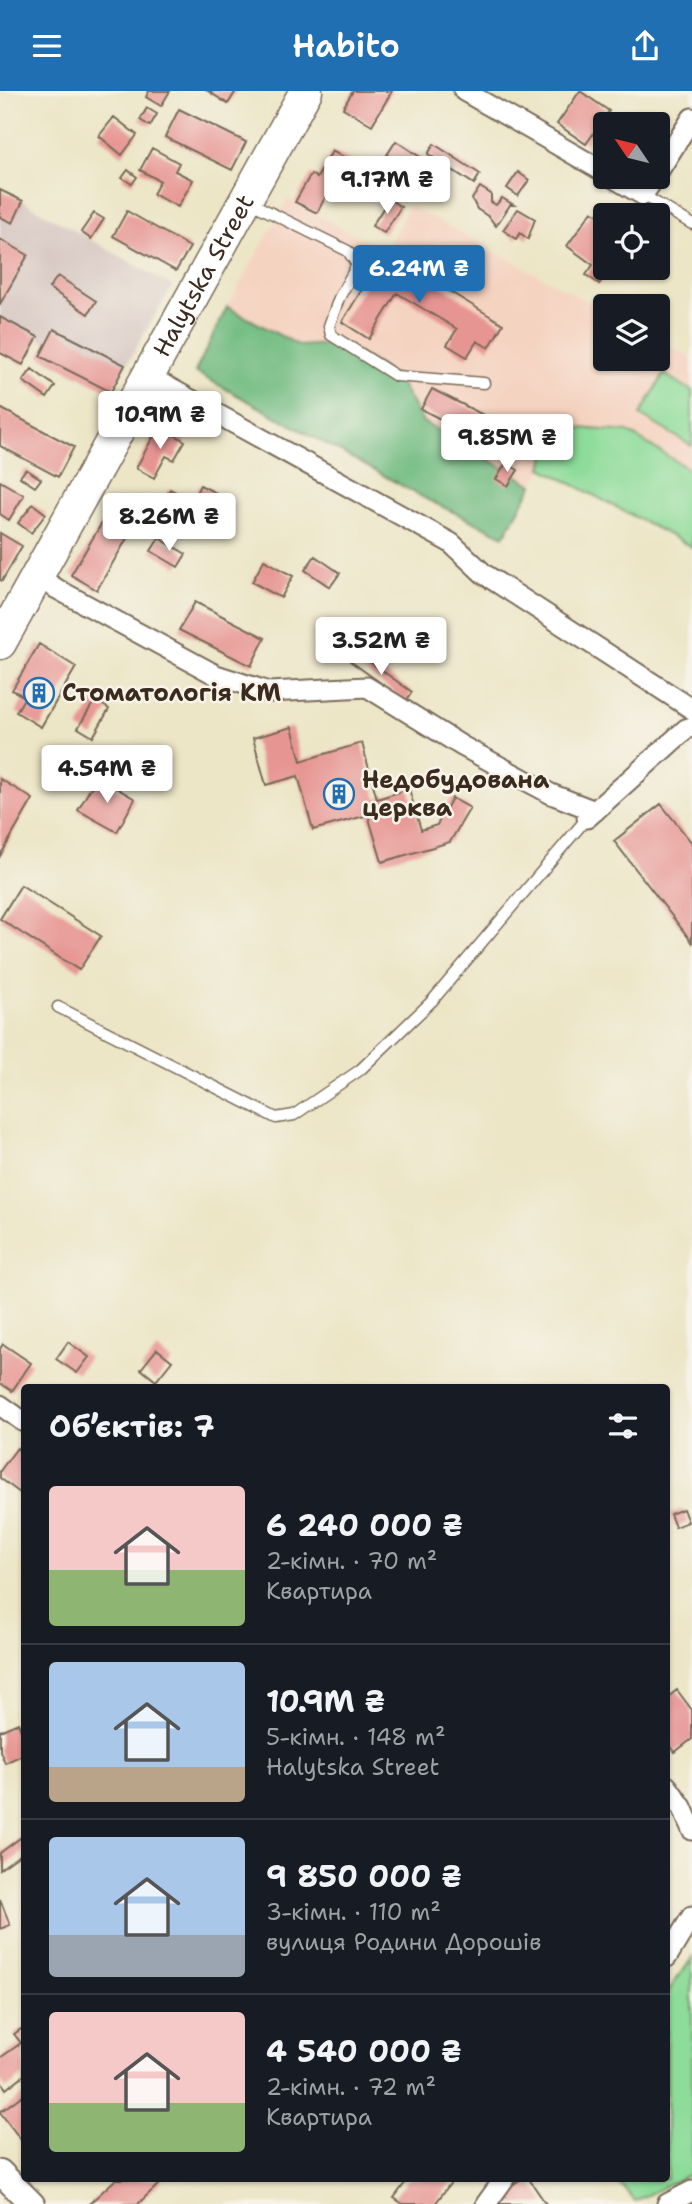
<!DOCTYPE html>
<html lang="uk">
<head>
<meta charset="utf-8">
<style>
  :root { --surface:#171b24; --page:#20242c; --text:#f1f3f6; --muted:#9ea1a6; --line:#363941; --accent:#1f6fb2 }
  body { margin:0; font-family:"Shantell Sans",sans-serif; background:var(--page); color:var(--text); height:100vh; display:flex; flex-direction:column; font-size:26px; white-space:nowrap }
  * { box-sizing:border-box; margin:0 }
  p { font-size:23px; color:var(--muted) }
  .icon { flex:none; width:38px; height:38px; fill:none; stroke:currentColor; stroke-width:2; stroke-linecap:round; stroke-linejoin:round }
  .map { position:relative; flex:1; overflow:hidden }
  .sheet { position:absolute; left:21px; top:1293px; width:649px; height:798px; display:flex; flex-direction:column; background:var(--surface); border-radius:7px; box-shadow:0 2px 5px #0004 }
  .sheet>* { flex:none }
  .needle { width:46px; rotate:305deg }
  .buttons { position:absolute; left:593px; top:21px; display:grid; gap:14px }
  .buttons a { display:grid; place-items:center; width:77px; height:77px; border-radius:7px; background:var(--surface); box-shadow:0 2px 5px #0004; font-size:35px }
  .price { position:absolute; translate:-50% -60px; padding:0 16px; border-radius:7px; background:#fff; color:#222; font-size:23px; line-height:46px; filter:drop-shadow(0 2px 4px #0008) }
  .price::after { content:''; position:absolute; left:50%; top:42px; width:21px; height:16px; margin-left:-10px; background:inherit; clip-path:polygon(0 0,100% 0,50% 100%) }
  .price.selected { background:var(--accent); color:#fff }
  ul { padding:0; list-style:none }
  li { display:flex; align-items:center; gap:21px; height:175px; padding:0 28px }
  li+li { border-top:2px solid var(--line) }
  li span { display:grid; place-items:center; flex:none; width:196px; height:140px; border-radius:7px; color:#555 }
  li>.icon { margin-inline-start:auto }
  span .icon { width:84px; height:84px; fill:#fffc; stroke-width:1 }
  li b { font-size:30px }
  h2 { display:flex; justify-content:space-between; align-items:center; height:84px; padding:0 28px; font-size:30px }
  header { display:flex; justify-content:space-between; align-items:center; height:91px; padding:0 28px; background:var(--accent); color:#fff; font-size:32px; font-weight:600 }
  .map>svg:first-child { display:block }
</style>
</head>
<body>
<header><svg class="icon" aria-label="menu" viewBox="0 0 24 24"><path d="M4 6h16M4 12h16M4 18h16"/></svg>Habito<svg class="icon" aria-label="share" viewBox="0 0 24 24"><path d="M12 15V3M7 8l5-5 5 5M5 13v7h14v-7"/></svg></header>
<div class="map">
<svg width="692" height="2113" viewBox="0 0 692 2113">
  <rect width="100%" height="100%" fill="#f7f3e8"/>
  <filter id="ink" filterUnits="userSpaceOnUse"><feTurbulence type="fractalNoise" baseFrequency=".0143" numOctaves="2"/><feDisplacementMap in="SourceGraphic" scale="14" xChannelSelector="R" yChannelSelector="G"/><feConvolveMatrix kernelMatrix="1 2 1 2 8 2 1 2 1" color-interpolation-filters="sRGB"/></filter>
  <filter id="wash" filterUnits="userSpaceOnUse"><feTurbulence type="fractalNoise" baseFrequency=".00686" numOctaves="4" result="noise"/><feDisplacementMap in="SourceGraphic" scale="28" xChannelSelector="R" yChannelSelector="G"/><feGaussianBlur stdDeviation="1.57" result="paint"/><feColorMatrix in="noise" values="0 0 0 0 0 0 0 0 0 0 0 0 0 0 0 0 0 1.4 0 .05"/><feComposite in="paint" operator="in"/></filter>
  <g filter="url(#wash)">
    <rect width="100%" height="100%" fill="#ece5c6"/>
    <path fill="#f5d3c1" d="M288,108l97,53 24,-47 196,106 1,48h52v-20l34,20v188l-149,-78 -39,67 -76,-36 -233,-128 32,-65z"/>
    <path fill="#d1c0bc" d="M0,99l23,11 149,85 -61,106 -71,-36 6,-12 -8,-7 -38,-20z"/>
    <path fill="#8ddc9a" stroke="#64835c" stroke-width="2" d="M664,283l28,17v55l-52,-31z
      M553,335l75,6 64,39v76l-150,-79z
      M692,1867v215l-57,28 -20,-22h52v-186z"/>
    <path fill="#72bc82" stroke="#567350" stroke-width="2" d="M227,216l73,39 41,-3 55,33 27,46 110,63 -29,51 -76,-36 -233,-128z"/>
    <g id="blocks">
      <path fill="#e79593" d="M149,0h21l-9,15 -15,-9z
        M208,0h28l-8,13z
        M353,0h39l-20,34 -29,-17z
        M580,0l29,20 -23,33 -29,-20z
        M147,17l10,6 -7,12 -10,-6z
        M179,18l67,33 -14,28 -67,-33z
        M114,26l23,18 -15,20 -23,-19z
        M396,50l53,35 -13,21 -12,-8 -5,7 -41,-27z
        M434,53l46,30 -6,10 -46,-30z
        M152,57l27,15 -4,8 18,9 -15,27 -25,-13 7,-13 -20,-11z
        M332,60l23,12 -17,32 -9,-5 -12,23 -22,-11 16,-28 6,4z
        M128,79l9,7 -5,7 -10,-6z
        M518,81l11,8 -11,16 -11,-8z
        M480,96l11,7v8l5,3 6,-7 12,7h-4l-14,21 -7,-9 -12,-8 -5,-10z
        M0,99l23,11 -10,22 -13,-6z
        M389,108l12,8 -17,26 -12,-7z
        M518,118l17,10 -7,20 -8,-6 -4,6 -13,-9z
        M127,120l63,36 -14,24 -63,-35z
        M592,120l14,9v48h5l-12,16 -13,-9 7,-10 -26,-19z
        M94,122l10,6 -13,20 -10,-7z
        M0,148l28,16 -28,49z
        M385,161l118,72 -14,24 -12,-7 -10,16 -20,-12 10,-16 -60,-36 -28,46 -27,-17z
        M58,185l38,25 -8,13 -39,-26z
        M0,226l38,20 -15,28 -23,-12z
        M54,238l71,36 -14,27 -71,-36z
        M32,278l23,17 -8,12 -24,-17z
        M432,298l75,38 -11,21 -75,-39z
        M0,317l74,39 -16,30 -58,-31z
        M159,335l26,15 -11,19 -8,-4 -12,22 -18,-10z
        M506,372l12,7 -10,16 -12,-7z
        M26,378l15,10 -6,8 -15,-10z
        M0,390l24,14 -15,25 -9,-6z
        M200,394l16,8 -9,16 13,7 -8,15 -14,-7 -5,10 -13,-8 5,-10 -23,-12 8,-15 22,12z
        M33,413l13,10 -15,19 -13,-10z
        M103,430l26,14 -32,55 -26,-15z
        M0,442l22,13 -20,35 -2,-1z
        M159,447l27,16 -8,13 -27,-16z
        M315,465l25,17 -10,14 -25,-17z
        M264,469l29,16 -12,22 -29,-16z
        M195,511l70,36 -14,28 -72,-36z
        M39,553l37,23 -35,60 -25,-15 9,-15 -13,-7z
        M356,561l56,40 -6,9 -56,-40z
        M95,609l14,9 -16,28 -15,-9z
        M292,636l9,34 61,-18 15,56 32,-10 12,41 16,-5 15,-27 18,10 -20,34 -68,20 -14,-47 -55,15 -15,-54 -32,9 -13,-47z
        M97,686l38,22 -18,33 -39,-22z
        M0,688l33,20 -33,57z
        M661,713l31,39v99l-78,-101z
        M21,794l80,51 -22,34 -79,-51z
        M68,1251l21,15 -12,16 -21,-14z
        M3,1253l28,19 -19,28 -12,-8v-34z
        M157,1258l15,12 -16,20 -15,-12z
        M17,1357l7,6v42l-24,-18v-7z
        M683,1418l5,13 -13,5 -5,-13z
        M677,1599l15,20v29l-17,13 -8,-11v-43z
        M18,1632l6,15v16l-19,9 -5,-12v-20z
        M24,1744v17l-24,17v-16z
        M0,1808l10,26 -10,4z
        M24,1936v48l-18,14 -6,-9v-22l21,-15 -7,-9z
        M24,2003v43l-3,3 -21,-28z
        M116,2088h44l2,2 -24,23h-49z
        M408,2088h41l3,2 -17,23h-32l-9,-6z
        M521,2088h8l17,25h-51l-3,-5z"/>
    </g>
  </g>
  <g filter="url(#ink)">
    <use href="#blocks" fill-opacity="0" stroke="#796b59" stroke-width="2"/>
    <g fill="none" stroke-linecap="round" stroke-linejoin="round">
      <g stroke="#796b59" stroke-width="13">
        <path id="service" d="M643,104l49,29
          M249,111l99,49 9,14 -18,33 -10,28 2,9 65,41 88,7
          M58,916l218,111 18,-3 66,-45 72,-69 155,-183"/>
      </g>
      <g stroke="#796b59" stroke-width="23">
        <path id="minor" d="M464,0l142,82
          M658,81l34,-54
          M612,86l31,18 12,-18
          M148,285l303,167 33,31 208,135
          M38,486l19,12 159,86 53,17 98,-5 95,59 89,48 44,17
          M587,727l99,-89 6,-2
          M0,1314l24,17
          M667,1695l15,21 10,23
          M667,1866l25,-41
          M486,2113l18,-25
          M667,2113l25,-13"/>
      </g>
      <g stroke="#796b59" stroke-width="28">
        <path id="tertiary" d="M0,2081l32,32"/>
      </g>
      <g stroke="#796b59" stroke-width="35">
        <g id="primary">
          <path id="s1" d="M0,552l306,-552"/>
        </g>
      </g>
      <use href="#service" stroke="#fff" stroke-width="10"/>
      <use href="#minor" stroke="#fff" stroke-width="19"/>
      <use href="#tertiary" stroke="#fff" stroke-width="24"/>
      <use href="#primary" stroke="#fff" stroke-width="32"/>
    </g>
  </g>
  <defs>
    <g id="building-ring" transform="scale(1.575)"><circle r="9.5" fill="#f7f3e8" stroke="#1f6fb2" stroke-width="1.5"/><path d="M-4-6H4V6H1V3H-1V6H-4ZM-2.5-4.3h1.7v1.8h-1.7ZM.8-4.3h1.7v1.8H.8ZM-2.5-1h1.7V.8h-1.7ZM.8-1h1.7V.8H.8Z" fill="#1f6fb2"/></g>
  </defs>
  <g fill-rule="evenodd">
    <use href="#building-ring" x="39" y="602"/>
    <use href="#building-ring" x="339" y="703"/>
  </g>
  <g text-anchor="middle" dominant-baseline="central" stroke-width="5" stroke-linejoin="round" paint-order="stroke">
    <g font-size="24" fill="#3b2a1e" stroke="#f7f3e8">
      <text stroke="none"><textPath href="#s1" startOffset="420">Halytska Street</textPath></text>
    </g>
    <g font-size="24" font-weight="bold" fill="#3b2a1e" stroke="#f7f3e8" text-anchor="start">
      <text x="62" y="602">Стоматологія KM</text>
      <text x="362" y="689">Недобудована<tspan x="362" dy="28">церква</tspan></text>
    </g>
  </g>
</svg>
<div class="buttons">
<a><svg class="needle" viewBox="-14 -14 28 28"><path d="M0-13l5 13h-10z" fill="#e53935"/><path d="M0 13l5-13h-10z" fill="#9ea1a6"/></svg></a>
<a><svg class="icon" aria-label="locate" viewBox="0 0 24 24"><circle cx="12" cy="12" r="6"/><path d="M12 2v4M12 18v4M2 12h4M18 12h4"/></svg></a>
<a><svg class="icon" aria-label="layers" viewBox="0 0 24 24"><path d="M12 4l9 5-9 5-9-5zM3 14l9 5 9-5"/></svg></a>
</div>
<b class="price" style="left:387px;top:125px">9.17M ₴</b>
<b class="price selected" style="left:419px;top:214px">6.24M ₴</b>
<b class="price" style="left:160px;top:360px">10.9M ₴</b>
<b class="price" style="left:507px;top:383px">9.85M ₴</b>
<b class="price" style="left:169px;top:462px">8.26M ₴</b>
<b class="price" style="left:381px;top:586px">3.52M ₴</b>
<b class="price" style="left:107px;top:714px">4.54M ₴</b>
<section class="sheet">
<h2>Об’єктів: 7<svg class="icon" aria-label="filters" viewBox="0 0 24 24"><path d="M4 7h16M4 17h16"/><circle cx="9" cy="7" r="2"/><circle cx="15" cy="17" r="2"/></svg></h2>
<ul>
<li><span style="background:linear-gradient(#f6c9c9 60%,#8fb573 0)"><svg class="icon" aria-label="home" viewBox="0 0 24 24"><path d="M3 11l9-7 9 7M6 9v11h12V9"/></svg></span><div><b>6 240 000 ₴</b><p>2-кімн. · 70 m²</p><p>Квартира</p></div></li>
<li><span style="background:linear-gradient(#a9c7e8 75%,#b9a48a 0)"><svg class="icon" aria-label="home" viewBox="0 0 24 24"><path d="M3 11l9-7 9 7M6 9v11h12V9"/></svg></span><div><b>10.9M ₴</b><p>5-кімн. · 148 m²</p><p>Halytska Street</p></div></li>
<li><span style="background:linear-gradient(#a9c7e8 70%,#9aa5b1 0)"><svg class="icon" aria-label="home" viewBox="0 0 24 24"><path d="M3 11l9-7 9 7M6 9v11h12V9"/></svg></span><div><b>9 850 000 ₴</b><p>3-кімн. · 110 m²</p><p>вулиця Родини Дорошів</p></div></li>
<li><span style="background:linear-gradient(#f6c9c9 65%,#8fb573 0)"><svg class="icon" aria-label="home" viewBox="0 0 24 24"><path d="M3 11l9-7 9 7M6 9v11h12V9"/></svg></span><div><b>4 540 000 ₴</b><p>2-кімн. · 72 m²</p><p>Квартира</p></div></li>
</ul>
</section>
</div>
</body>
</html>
